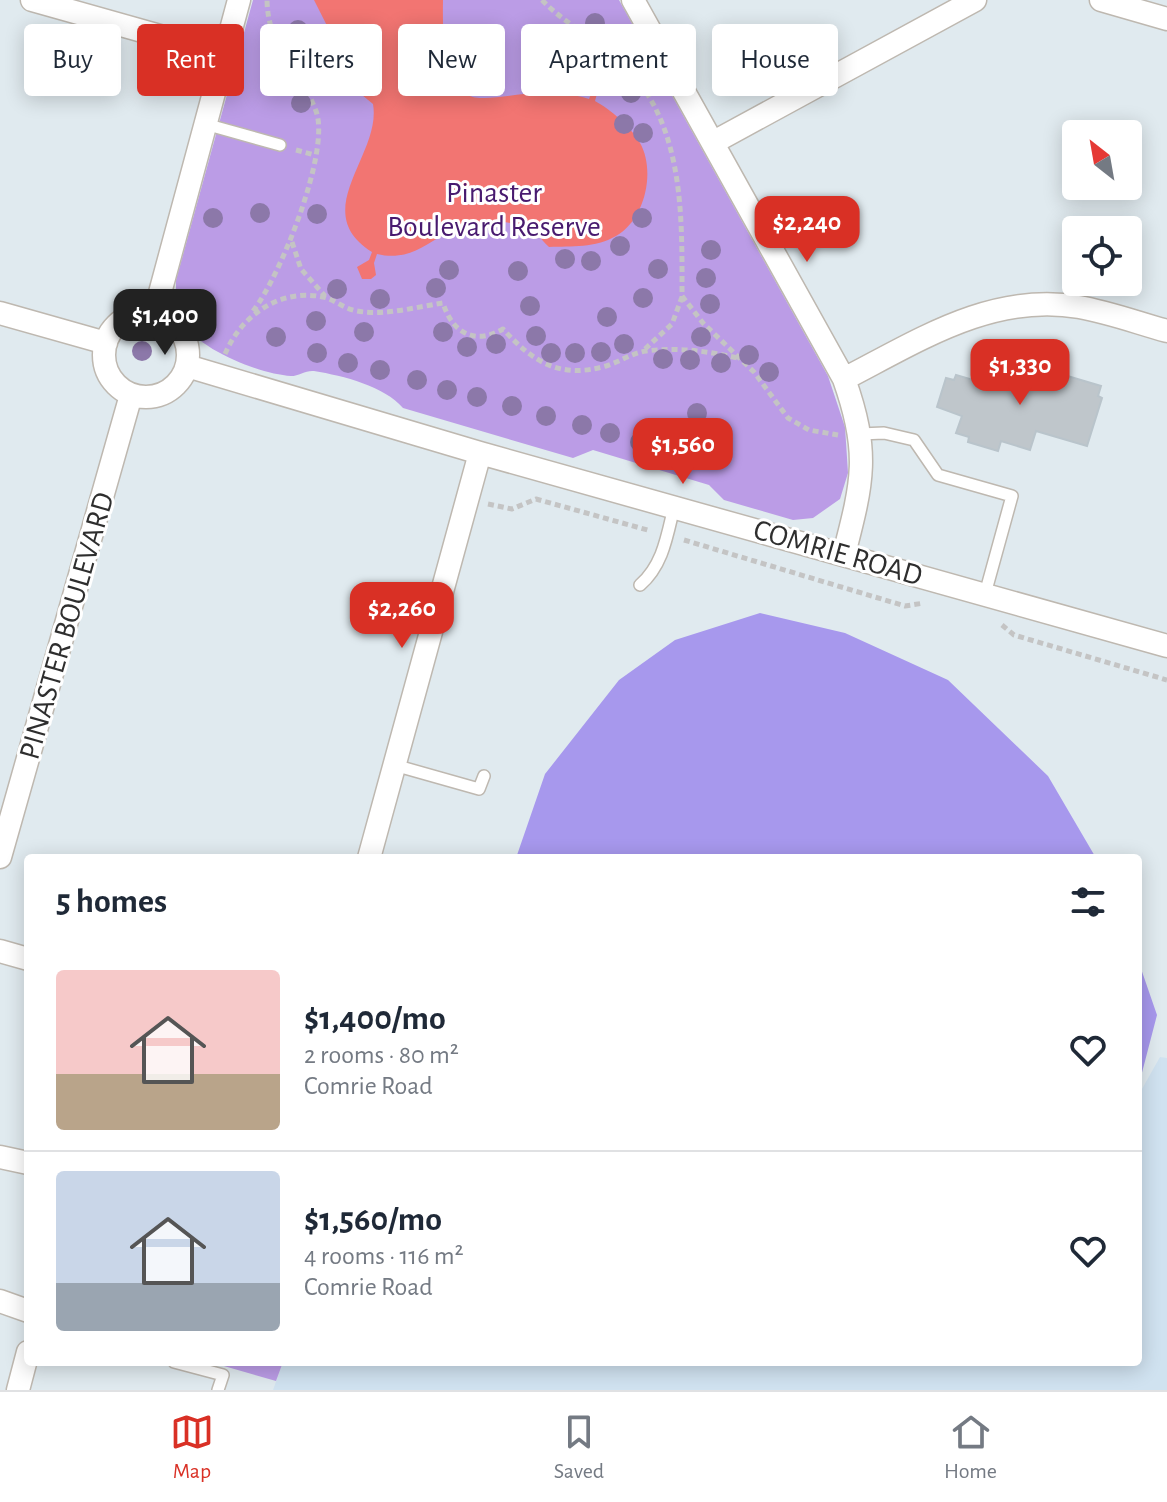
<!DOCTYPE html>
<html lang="en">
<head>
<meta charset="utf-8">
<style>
  :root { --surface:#fff; --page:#f6f6f7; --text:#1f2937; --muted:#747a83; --line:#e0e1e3; --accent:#d93025 }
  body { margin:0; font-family:"Alegreya Sans",sans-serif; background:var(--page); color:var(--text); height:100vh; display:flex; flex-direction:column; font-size:30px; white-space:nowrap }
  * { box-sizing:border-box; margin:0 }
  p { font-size:26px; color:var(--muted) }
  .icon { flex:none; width:44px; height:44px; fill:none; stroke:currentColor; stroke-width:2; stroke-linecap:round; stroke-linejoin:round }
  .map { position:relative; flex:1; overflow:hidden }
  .panel { position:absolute; left:24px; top:854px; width:1118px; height:512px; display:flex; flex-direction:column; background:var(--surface); border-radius:8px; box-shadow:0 4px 20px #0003 }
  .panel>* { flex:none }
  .banner { position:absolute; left:24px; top:24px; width:1120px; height:72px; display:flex; gap:16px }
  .needle { width:52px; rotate:329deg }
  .buttons { position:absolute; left:1062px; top:120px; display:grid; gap:16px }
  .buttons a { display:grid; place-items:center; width:80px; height:80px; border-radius:8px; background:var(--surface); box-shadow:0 4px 20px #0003; font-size:40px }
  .price { position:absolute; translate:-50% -68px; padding:0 18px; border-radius:16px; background:var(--accent); color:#fff; font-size:26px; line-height:52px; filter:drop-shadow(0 2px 4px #0008) }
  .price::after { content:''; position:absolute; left:50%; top:48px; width:24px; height:18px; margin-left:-12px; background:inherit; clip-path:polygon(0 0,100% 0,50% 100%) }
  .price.on { background:#222; color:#fff }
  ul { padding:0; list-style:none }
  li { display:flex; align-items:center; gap:24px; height:200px; padding:0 32px }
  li+li { border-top:2px solid var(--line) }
  li span { display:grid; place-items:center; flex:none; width:224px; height:160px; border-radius:8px; color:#555 }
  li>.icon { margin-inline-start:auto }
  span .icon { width:96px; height:96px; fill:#fffc; stroke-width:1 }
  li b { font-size:34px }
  h2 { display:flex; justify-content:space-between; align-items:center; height:96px; padding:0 32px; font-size:34px }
  .pill { padding:0 28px; border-radius:8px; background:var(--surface); box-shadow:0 4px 20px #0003; font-size:28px; line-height:72px }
  .pill.on { background:var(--accent); color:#fff }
  .tabs { display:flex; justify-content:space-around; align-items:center; height:112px; border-top:2px solid var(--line); background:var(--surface); font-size:22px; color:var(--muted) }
  .tabs a { display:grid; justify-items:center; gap:4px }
  .tabs .on { color:var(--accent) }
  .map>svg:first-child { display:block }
</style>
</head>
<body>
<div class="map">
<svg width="1167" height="1390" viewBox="0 0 1167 1390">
  <rect width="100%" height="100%" fill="#e0eaef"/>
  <path fill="#d0e2f0" d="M1160,1057l7,1v332h-894l10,-28h855v-266z"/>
  <path fill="#bb9ce6" d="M253,0h366l209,376 17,51 3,46 -8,26 -27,19 -20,2 -69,-20 -15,-15 -116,-35 -20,8 -170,-50c-19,-22 -59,-32 -89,-37 -8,-1 -15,5 -23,5 -31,-2 -92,-26 -108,-54 -8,-13 -7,-27 -7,-42z
    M210,1362h73l-7,19z"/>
  <path fill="#a798ed" d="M760,613l85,20 103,47 100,96 48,82h-580l29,-84 74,-94 56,-40z
    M1138,960l19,55 -19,73z"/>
  <path fill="#f27572" d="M314,0h129c-3,157 54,71 146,99l4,-10 -4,-9 2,-6 8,-4 6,2 2,12 -9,6 -3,11c15,8 37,27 45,42 16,28 5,77 -24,93 -21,12 -44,10 -67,11 -5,-4 -8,-9 -12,-13 -5,-6 -16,-9 -23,-10 -69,-18 -84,43 -137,30l-3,9 2,12 -5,4h-9l-5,-12 12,-7 3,-8c-65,-41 10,-97 1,-148l-11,-9z"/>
  <path fill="#bfc6cb" stroke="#b9c4cb" stroke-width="2" d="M978,360l72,22 4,-10 47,14 -3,10 4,2 -15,48 -51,-15 -6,19 -29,-9 -3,10 -30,-9 1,-5 -13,-4 6,-17 -25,-9 9,-29 8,2 2,-5 17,5z"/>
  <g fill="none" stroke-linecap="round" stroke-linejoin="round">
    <g stroke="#beb8b0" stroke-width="14">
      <path id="service" d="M205,124l75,21
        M860,434l24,-1 30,7 24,35 74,21 -27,98
        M640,585c23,-20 27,-49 34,-78
        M394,765l85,24 5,-13
        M174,1362l49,13 -5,15"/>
    </g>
    <g stroke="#beb8b0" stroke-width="25">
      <path id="minor" d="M32,0l192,54
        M633,0l211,379c26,73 19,102 0,175
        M1101,0l66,19
        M714,142l261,-142
        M0,313l106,30
        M104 355a42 42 0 1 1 84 0a42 42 0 1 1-84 0Z
        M154,315l85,-315
        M187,366l293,87 687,193
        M844,379c74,-38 148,-87 235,-72 29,5 59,16 88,24
        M0,857l131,-462
        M369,858l111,-405
        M0,951l28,8
        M0,1157l28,6
        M0,1301l28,10
        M18,1390l10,-38"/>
    </g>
    <path stroke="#c4c4c4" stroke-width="5" stroke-dasharray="6 4" stroke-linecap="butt" d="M542,0c22,23 49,36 73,56 70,61 67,156 67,240l21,27 51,49 34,46 21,12 29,5
      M296,150l19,5
      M292,242l9,27 24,27
      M253,311c27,-34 78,-160 63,-200 -16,-42 -48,-61 -49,-111
      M645,349l27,-25 10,-27
      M225,354c16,-38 54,-66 98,-57 11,2 21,12 34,14 28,5 59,-4 86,-8 9,29 31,43 60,26 31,34 57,50 103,37 13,-4 26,-13 40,-15 32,-4 61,0 92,7
      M488,504l24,5 24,-10 115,32
      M684,540l221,66 19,-3
      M1002,625l12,10 153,45"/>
    <use href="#service" stroke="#fff" stroke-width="11"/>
    <use href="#minor" stroke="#fff" stroke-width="22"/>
  </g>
  <g fill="#8c78a9">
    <circle cx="595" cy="23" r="10"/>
    <circle cx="298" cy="30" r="10"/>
    <circle cx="531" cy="37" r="10"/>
    <circle cx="313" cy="61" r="10"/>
    <circle cx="281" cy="83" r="10"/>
    <circle cx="631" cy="93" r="10"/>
    <circle cx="301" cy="103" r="10"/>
    <circle cx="624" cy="124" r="10"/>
    <circle cx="643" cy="133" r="10"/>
    <circle cx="260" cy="213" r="10"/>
    <circle cx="317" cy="214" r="10"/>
    <circle cx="213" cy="218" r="10"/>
    <circle cx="642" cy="218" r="10"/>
    <circle cx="620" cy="246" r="10"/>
    <circle cx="711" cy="250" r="10"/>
    <circle cx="565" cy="259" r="10"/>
    <circle cx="591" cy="261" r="10"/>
    <circle cx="658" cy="269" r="10"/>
    <circle cx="449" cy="270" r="10"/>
    <circle cx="518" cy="271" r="10"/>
    <circle cx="706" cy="278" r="10"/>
    <circle cx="436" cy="288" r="10"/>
    <circle cx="337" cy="289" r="10"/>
    <circle cx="643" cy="298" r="10"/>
    <circle cx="380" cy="299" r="10"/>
    <circle cx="710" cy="304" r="10"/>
    <circle cx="530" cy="306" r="10"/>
    <circle cx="607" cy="317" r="10"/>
    <circle cx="316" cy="321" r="10"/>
    <circle cx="364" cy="332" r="10"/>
    <circle cx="443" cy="332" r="10"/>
    <circle cx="536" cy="336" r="10"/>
    <circle cx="276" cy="337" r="10"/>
    <circle cx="701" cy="337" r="10"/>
    <circle cx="496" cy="344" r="10"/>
    <circle cx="624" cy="344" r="10"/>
    <circle cx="467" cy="347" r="10"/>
    <circle cx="142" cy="351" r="10"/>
    <circle cx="601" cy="352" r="10"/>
    <circle cx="317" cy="353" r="10"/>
    <circle cx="551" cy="353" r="10"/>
    <circle cx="575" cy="353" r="10"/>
    <circle cx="749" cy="355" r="10"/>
    <circle cx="663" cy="359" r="10"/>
    <circle cx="690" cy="360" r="10"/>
    <circle cx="348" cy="363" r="10"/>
    <circle cx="721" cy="363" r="10"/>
    <circle cx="380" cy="370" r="10"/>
    <circle cx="769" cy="372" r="10"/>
    <circle cx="417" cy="380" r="10"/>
    <circle cx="447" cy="390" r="10"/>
    <circle cx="477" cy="397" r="10"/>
    <circle cx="512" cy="406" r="10"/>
    <circle cx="697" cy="413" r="10"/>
    <circle cx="546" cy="416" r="10"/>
    <circle cx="582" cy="425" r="10"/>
    <circle cx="610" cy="433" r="10"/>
    <circle cx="673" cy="435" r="10"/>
    <circle cx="640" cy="442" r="10"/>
  </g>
  <g text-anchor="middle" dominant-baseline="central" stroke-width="6" stroke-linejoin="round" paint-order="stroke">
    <g font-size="30" fill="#481a6f" stroke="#fff">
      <text x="494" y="193">Pinaster<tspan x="494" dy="34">Boulevard Reserve</tspan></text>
    </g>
    <g font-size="30" fill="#2e2e2e" stroke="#fff">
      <text transform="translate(838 553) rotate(16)">COMRIE ROAD</text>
      <text transform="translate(67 626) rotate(-74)">PINASTER BOULEVARD</text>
    </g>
  </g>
</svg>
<div class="buttons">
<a><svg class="needle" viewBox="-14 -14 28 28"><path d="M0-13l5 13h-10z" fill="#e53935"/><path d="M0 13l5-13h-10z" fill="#747a83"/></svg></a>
<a><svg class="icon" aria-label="locate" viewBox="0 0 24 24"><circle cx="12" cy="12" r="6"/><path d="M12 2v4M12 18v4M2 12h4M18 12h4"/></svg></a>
</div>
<b class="price" style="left:807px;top:264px">$2,240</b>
<b class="price on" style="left:165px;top:357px">$1,400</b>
<b class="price" style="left:1020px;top:407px">$1,330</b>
<b class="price" style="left:683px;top:486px">$1,560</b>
<b class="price" style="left:402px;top:650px">$2,260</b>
<div class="banner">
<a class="pill">Buy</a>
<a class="pill on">Rent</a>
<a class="pill">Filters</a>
<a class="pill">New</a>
<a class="pill">Apartment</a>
<a class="pill">House</a>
</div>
<section class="panel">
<h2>5 homes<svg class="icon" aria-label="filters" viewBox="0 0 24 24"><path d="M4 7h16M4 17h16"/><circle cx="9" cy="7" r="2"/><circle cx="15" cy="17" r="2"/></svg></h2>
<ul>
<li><span style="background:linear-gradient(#f6c9c9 65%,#b9a48a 0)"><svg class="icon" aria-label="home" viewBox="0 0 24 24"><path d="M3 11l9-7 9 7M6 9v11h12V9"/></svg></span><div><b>$1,400/mo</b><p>2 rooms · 80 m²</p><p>Comrie Road</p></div><svg class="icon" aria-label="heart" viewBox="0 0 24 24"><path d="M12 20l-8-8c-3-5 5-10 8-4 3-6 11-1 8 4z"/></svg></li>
<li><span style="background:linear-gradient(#c9d6e8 70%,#9aa5b1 0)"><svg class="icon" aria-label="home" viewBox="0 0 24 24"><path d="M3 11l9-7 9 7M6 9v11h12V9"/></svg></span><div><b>$1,560/mo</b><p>4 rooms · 116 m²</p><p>Comrie Road</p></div><svg class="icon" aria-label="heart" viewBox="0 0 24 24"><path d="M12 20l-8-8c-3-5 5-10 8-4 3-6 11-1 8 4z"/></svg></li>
</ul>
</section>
</div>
<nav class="tabs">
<a class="on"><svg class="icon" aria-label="map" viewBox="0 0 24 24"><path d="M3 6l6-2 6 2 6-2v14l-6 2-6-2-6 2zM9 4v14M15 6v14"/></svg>Map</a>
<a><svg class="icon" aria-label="saved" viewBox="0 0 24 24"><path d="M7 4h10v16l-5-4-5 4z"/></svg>Saved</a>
<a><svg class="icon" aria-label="home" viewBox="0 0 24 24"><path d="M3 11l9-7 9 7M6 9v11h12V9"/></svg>Home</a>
</nav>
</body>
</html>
